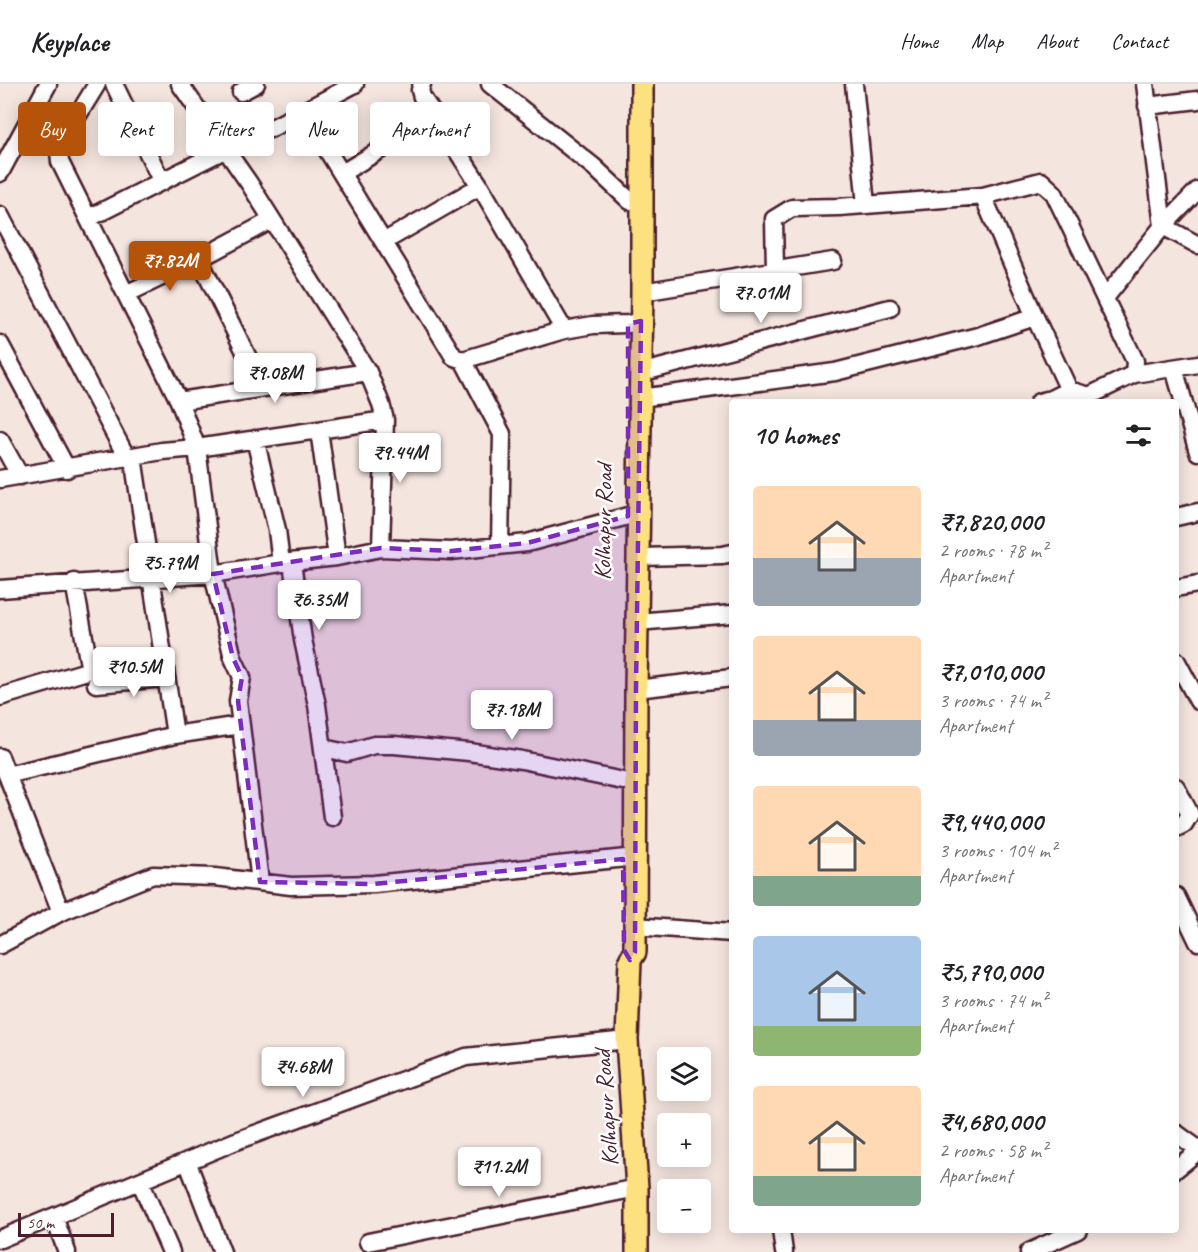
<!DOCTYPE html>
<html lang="en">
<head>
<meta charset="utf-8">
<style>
  :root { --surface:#fff; --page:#f6f6f6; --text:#202124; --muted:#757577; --line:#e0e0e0; --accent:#b45309 }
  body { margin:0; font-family:Caveat,sans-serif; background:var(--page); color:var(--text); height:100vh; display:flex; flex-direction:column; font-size:22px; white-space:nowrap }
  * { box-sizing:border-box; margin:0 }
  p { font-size:20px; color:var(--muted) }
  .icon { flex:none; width:33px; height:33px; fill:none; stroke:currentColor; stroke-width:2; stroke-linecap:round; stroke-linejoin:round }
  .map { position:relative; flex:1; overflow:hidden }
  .panel { position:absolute; left:729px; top:315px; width:450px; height:834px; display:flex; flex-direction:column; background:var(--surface); border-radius:6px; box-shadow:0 3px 15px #0003 }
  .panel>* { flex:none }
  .guide { position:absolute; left:18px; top:18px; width:570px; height:54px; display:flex; gap:12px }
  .tools { position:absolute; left:657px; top:963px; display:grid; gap:12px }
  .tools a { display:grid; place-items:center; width:54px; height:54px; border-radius:6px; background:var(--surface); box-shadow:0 3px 15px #0003; font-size:30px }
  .scale { position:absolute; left:18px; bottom:15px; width:96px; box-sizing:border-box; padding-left:6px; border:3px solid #4a1f2b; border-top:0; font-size:16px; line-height:21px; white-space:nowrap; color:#4a1f2b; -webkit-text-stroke:4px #fff; paint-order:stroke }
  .price { position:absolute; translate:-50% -51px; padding:0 14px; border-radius:6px; background:#fff; color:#222; font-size:20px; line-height:39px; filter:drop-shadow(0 2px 3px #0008) }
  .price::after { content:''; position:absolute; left:50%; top:36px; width:18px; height:14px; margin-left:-9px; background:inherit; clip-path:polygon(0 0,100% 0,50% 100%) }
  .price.on { background:var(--accent); color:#fff }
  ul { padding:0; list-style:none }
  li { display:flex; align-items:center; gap:18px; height:150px; padding:0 24px }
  li span { display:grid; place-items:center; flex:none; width:168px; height:120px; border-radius:6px; color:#555 }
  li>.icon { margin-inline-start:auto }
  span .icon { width:72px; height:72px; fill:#fffc; stroke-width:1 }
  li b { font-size:26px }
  h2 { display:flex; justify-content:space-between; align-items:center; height:72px; padding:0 24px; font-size:26px }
  .tag { padding:0 21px; border-radius:6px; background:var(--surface); box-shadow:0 3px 15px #0003; font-size:21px; line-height:54px }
  .tag.on { background:var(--accent); color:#fff }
  header { display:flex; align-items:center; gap:36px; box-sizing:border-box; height:84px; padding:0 30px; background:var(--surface); border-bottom:2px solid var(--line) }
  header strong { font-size:28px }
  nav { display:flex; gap:33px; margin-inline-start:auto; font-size:21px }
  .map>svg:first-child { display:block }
</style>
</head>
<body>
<header>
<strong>Keyplace</strong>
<nav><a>Home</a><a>Map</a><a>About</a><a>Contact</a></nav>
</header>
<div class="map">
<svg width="1198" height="1168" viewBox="0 0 1198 1168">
  <rect width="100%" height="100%" fill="#f5e5df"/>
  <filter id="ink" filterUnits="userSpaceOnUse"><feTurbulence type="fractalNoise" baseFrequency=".0167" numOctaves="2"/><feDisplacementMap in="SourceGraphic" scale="12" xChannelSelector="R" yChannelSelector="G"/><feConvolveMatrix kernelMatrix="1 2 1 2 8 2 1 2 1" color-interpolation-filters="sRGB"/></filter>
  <g filter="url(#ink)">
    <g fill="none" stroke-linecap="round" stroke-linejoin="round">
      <g stroke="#4a1f2b" stroke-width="21">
        <path id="minor" d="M97,0l-33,54 -5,13 1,11 119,239 18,47 16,126 20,84 9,19 -4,24 22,181
          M114,0l48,98
          M180,0l69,99 119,189 13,32 4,16 -4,128
          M422,0l-2,6 2,7 58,89 84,144
          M490,0l104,83 36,34
          M854,0l12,121
          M1145,0l18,142 35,19
          M241,8l15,-8
          M1147,22l51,-6
          M270,45l85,-45
          M321,56l133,217 9,3 101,-30 29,-5 35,-1 13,-3
          M0,89l48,-89
          M342,89l93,-56
          M0,131l127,243
          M89,134l137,-69
          M385,157l95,-55
          M199,175l64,129
          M775,186l-1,-51 18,-11 47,-1 144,-11
          M642,208l191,-31
          M126,210l73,-35 73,-39
          M1105,214l58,-72 35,-36
          M0,260l67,125
          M463,276l39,74 -2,112
          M1174,284l24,84
          M640,289l250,-65
          M1134,290l64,-10
          M640,314l195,-26 143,-36 57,-19 34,73 20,6 45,-22 1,-13 -81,-168 -13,-12 -58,15 52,121
          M179,317l189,-29
          M1039,318l12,-3 18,-9
          M319,346l18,127
          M255,355l22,91 4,33
          M0,356l20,36
          M133,373l42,278
          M0,395l162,-28 35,-3 188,-28
          M1176,433l22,-5
          M639,473l84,-2 9,-2
          M292,479l11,77 14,65 15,112
          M1176,504l22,-4
          M0,505l213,-15 68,-11 56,-6 44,-9 70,3 76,-8 101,-27
          M637,538l95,-8
          M1176,576l22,41
          M96,600l70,-6
          M636,605l96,-11
          M0,613l87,-26 2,-6 -15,-83
          M323,664l24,5 27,-8h20l75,7 53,8 101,21
          M0,673l61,155 92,-37 62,2 76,9 83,-2 262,-27
          M7,691l168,-40 65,-10
          M1176,703l14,27 -6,10 -8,4
          M1176,812l22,46
          M634,842l98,7
          M0,861l61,-33
          M1176,1049l22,16
          M187,1077l35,91
          M1176,1085l22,-18
          M140,1097l31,71
          M54,1133l13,35
          M781,1146l3,22
          M0,1155l236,-98 230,-84 161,-17
          M368,1158l269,-54
          M1029,1168l49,-22"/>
      </g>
      <g stroke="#4a1f2b" stroke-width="26">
        <path id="major" d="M637,1168v-64l-10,-148 3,-80 5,-8 1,-263 6,-397v-208"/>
      </g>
      <use href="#minor" stroke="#fff" stroke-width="16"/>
      <use href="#major" stroke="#fde080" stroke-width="21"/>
    </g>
  </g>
  <path fill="#7b2cbf" fill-opacity="0.2" stroke="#7b2cbf" stroke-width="4.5" stroke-dasharray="12 8" stroke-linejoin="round" d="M641,237l-5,368 -1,263 -5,8 -6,-10 -1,-91 -249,25 -114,-2 -22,-181 4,-24 -9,-19 -20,-84 168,-26 70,3 76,-8 101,-27v-192z"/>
  <g text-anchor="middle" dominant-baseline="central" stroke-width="5" stroke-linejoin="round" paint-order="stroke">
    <g font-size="24" fill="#4a1f2b" stroke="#fff">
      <text transform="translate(603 438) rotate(-89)">Kolhapur Road</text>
      <text transform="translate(606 1024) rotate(-94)">Kolhapur Road</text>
    </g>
  </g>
</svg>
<div class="tools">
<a><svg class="icon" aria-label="layers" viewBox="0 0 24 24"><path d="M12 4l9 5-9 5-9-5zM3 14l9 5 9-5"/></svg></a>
<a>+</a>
<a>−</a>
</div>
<div class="scale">50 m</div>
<b class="price on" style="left:170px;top:208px">₹7.82M</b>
<b class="price" style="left:761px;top:240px">₹7.01M</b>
<b class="price" style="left:275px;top:320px">₹9.08M</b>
<b class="price" style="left:400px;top:400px">₹9.44M</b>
<b class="price" style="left:170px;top:510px">₹5.79M</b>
<b class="price" style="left:319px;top:547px">₹6.35M</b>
<b class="price" style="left:134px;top:614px">₹10.5M</b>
<b class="price" style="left:512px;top:657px">₹7.18M</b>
<b class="price" style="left:303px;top:1014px">₹4.68M</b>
<b class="price" style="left:499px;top:1114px">₹11.2M</b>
<div class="guide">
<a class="tag on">Buy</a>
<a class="tag">Rent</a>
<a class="tag">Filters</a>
<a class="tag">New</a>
<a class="tag">Apartment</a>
</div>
<section class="panel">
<h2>10 homes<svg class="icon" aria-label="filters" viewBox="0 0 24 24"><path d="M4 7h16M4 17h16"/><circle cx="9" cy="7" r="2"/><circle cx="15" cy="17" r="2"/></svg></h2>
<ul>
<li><span style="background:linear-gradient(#ffd9b3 60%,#9aa5b1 0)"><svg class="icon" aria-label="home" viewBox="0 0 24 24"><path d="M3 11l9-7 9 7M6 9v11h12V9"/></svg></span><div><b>₹7,820,000</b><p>2 rooms · 78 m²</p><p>Apartment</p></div></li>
<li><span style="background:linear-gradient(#ffd9b3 70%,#9aa5b1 0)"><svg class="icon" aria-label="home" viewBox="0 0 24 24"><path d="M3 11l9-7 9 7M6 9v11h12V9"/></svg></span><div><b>₹7,010,000</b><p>3 rooms · 74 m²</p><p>Apartment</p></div></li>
<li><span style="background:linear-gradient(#ffd9b3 75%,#7fa58c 0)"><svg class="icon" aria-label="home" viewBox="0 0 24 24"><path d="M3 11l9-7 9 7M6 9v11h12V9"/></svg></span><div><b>₹9,440,000</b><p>3 rooms · 104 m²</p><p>Apartment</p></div></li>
<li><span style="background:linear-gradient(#a9c7e8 75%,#8fb573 0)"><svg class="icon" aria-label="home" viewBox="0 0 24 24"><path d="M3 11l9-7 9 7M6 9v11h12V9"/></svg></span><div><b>₹5,790,000</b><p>3 rooms · 74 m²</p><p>Apartment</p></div></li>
<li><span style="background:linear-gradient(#ffd9b3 75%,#7fa58c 0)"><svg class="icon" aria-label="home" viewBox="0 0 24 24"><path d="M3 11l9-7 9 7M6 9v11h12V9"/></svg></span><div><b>₹4,680,000</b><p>2 rooms · 58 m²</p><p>Apartment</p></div></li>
</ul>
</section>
</div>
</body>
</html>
